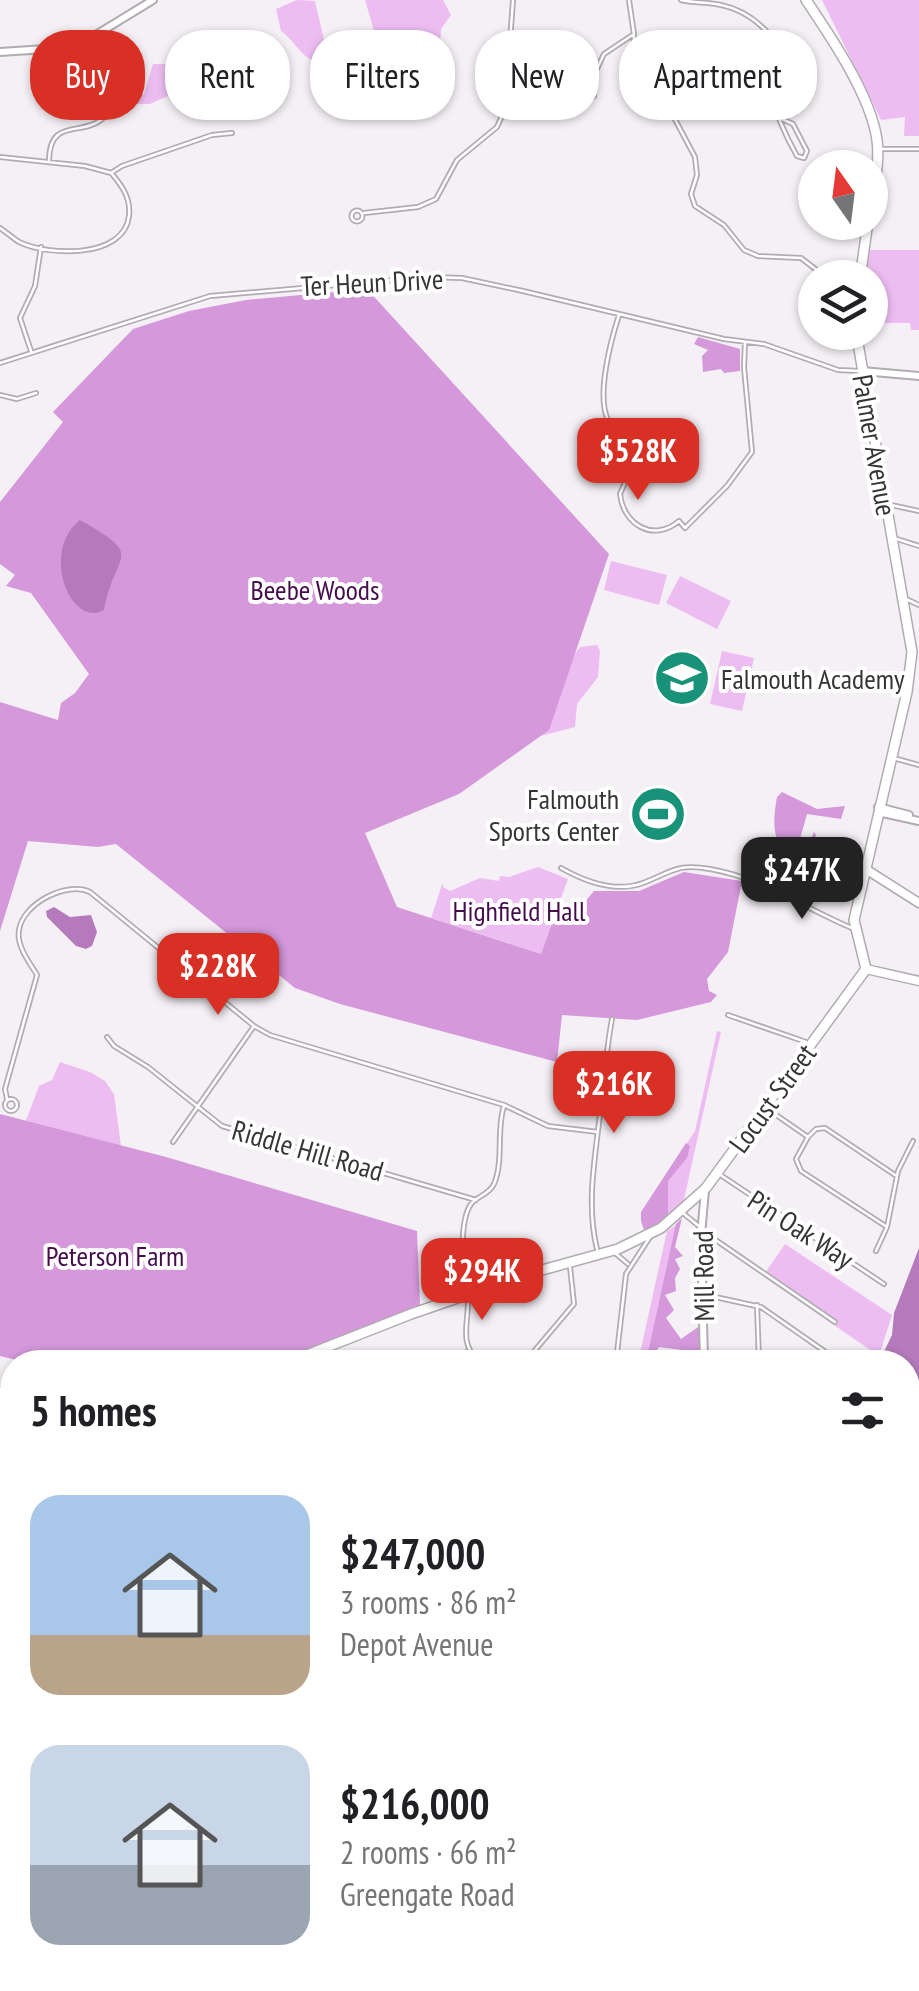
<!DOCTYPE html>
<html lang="en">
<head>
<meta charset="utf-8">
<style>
  :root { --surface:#fff; --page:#f6f6f6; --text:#202124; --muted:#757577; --accent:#d93025 }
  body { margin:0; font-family:"PT Sans Narrow",sans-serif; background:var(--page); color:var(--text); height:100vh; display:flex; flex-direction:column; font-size:38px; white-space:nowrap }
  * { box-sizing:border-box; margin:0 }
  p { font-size:32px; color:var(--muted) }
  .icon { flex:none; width:55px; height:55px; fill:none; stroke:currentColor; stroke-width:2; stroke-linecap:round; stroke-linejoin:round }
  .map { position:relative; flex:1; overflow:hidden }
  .side { position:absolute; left:0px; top:1350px; width:920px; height:642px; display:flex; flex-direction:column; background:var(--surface); border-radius:40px 40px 0 0; box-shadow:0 2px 8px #0004 }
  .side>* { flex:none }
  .top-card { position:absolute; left:30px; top:30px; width:860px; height:90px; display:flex; gap:20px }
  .needle { width:65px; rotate:346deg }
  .tools { position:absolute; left:798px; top:150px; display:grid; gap:20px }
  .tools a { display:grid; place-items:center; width:90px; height:90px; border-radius:50%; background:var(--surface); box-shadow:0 2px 8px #0004; font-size:50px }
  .price { position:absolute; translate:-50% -85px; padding:0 22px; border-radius:20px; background:var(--accent); color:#fff; font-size:32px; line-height:65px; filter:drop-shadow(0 2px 5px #0008) }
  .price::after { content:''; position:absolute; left:50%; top:60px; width:30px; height:22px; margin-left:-15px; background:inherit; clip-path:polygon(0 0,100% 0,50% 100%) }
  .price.current { background:#222; color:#fff }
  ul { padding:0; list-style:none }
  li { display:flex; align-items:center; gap:30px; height:250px; padding:0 30px }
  li span { display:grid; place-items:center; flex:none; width:280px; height:200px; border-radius:30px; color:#555 }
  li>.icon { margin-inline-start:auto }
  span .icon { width:120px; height:120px; fill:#fffc; stroke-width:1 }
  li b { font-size:42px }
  h2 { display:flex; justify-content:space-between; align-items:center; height:120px; padding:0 30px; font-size:42px }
  .tag { padding:0 35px; border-radius:40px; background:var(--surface); box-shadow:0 2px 8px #0004; font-size:35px; line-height:90px }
  .tag.current { background:var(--accent); color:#fff }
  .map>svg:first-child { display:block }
</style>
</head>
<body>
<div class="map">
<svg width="919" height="1991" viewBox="0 0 919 1991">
  <rect width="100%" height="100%" fill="#f5f0f5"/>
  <path fill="#edbdf2" d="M297,0l18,1 13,56 -2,4c-23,4 -29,-19 -45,-30l-5,-22z
    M365,0h78l8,15 -10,14 -3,61 -48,-5z
    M822,0h97v136h-15l1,-19 -24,3z
    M202,43h3l14,40 -40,8 -29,13h-14l-2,-6 10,-4 9,-30h24z
    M867,250h52v80h-8l-1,-7h-40v-45h-6z
    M611,561l56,14 -8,30 -55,-15z
    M680,576l51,25 -14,28 -51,-26z
    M597,645l3,6 -2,26 -21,27 -2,23 -35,9 36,-84 4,-5z
    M722,651l32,7 -12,53 -32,-7z
    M538,867l30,12 -27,75 -110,-36 12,-36v5l7,4 30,-13 19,3 1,-5 9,1z
    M717,1031l4,1 -38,172 -23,18 -17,-12 52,-79z
    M60,1062l30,10 15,9 9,13 7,52 -96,-23 14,-37 13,-6z
    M678,1224l-31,138h-9l29,-131z
    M785,1244l107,71 -13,41 -116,-80z
    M489,1980h93l1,11h-95z"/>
  <path fill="#d498db" d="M367,289l242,265 -60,176 -90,64 -94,39 32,74 144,47 14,-39 23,-5 16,-19h45l45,-19 58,9 -14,71 -21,27 2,12 8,4 -6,7 -74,18 -75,-5 -5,47 -217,-58 -45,-16 -179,-144 -18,3 -70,-6 -28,90v-229l58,18 3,-17 14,-10 14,-19 -58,-81 -25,-7 9,-11 -15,-11v-62l63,-80 -10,-10 80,-83 56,-18 57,-11z
    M698,337l42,12v22l-16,2 -3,-4 -18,3 -1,-16 6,-6 -14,-6z
    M782,792l35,17 28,-3 -4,13 -34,-5 -7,25 10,2 4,-9 2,3 -14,34 -4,1 -9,-5 -6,10v-27c-12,-12 -9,-34 -6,-51z
    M0,1114l166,43 251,74 3,74 -144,57h-201l-1,-6 -16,-6 -4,12h-29l-25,-6z
    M686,1143l4,3 -3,12 -19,23v38l-23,14 -4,-12v-9z
    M682,1218l-7,29 8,9 -8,3 5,10 -5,9 1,13 -11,4 9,15 -8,8 15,21 20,-14 1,37h-6l-1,-7 -8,7 3,-11 -31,-4 -3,5 3,10h-13l30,-138z"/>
  <path fill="#b57abc" d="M80,520c67,38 35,30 24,90 -34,19 -64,-59 -24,-90z
    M54,907l16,10 21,-2 6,17 -5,14 -6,3 -10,-3 -29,-29 -1,-6z
    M919,1248v262l-11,2v-150h-29l13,-27 2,-22z
    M919,1849v142h-205l-3,-7 6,-4h191v-123z
    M226,1980h188l1,10 -189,1z"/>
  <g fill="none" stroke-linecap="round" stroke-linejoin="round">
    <g stroke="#b0acb1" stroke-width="6">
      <path id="street" d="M681,0c13,3 27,2 40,5 34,7 60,36 71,69l-3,5 -17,11c-1,16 16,50 25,66l7,2 3,-7 -14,-27 -11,-5
        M634,34l-1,34 4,13 17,20 16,9 25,47 2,18 -6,19 4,12 29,19 20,25 14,6 43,2 26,20
        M588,88l6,8 -8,6 -5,-9 7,-5 16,-34 30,-20 -5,-34
        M880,149h39
        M0,157l85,9 26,7 11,-7 90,-31 20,-2
        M49,160c1,-42 31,-24 52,-40 15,-12 22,-32 38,-44
        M351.5 216a5.5 5.5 0 1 1 11 0a5.5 5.5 0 1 1-11 0Z
        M364,213l54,-6 18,-8 21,-39 40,-33 8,-18 8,-109
        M0,228c6,4 13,10 19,14 29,14 105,17 110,-26 2,-17 -6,-29 -17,-42
        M619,315c-8,25 -23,80 -11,105 8,16 21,25 26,42
        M31,351l-11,-33 15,-32 6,-39
        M0,363l210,-67 219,-19 33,1 61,13 201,48 40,5 74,26 22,1
        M0,395l17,4 19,-6
        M612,425l33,12 -25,57c3,30 33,49 59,27l6,7 42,-42 25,-34 -8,-85 1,-24
        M891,505l28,6
        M897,539l22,7
        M906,599l13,6
        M897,759l22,6
        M561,868c23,13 55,25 82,15 29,-11 33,-20 67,-14 53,9 95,40 144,60
        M728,1015l78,27
        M107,1037l7,9 34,21 74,59 254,74
        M5 1105a6 6 0 1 1 12 0a6 6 0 1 1-12 0Z
        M7,1099l-2,-10 32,-114c-7,-12 -21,-29 -18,-45 4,-27 48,-49 71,-38l164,134 16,9 234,70 44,21 50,6
        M766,1108l42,29 -12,22 5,12 86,56
        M808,1137l8,-8 9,-1 70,47
        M173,1142l81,-116
        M719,1174l165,110
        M683,1213l17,14
        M704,1232l131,90
        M597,1249c-11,-44 -2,-91 3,-135 4,-32 6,-63 12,-95
        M876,1251l11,-24 11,-56 15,-30
        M615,1253l13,11
        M466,1290c-4,-20 -7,-69 5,-86 6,-8 18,-9 23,-20 10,-23 2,-54 10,-78
        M706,1295l55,12 79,55
        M468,1298c1,26 -10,44 11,64
        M757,1305l2,57
        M325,1362l3,-13
        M454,1362l14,-11
        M525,1362l49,-58 -4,-37
        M616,1362l10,-88 24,-37
        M0,1389l12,-3
        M0,1425l12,1
        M0,1465l11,5
        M0,1495l12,-25
        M908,1541l6,3 5,13
        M908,1579l11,-8
        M908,1619l11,-3
        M909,1684l10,-6
        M0,1696l12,-1
        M137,1980l5,11
        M487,1980v11"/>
    </g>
    <g stroke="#b0acb1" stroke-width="10">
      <path id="secondary" d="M0,52l76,-5 77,-47
        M862,371l57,5
        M878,807l31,8
        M878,812l41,9
        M704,1362l-3,-127 4,-45
        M908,1685l11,13
        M908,1828l11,-5
        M0,1980l34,11
        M670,1991l14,-11"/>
    </g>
    <g stroke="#b0acb1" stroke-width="11">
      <path id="primary" d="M864,868l55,35
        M866,969l53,12"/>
    </g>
    <g stroke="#b0acb1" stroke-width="12">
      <path id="highway" d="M806,0c25,37 65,96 71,140 3,23 -3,48 -7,70
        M860,278l8,-56
        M289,1362l122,-48 113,-39 94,-26 43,-21 45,-40 160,-219 -12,-49 53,-228 5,-40 -56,-320
        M0,1582l12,-10"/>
    </g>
    <use href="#street" stroke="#fff" stroke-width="2.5"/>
    <use href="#secondary" stroke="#fff" stroke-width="6"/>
    <use href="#primary" stroke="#fff" stroke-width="8"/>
    <use href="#highway" stroke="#fff" stroke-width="9"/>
  </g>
  <defs>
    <g id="school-disc" transform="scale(2.875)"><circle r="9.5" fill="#189278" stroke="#fff"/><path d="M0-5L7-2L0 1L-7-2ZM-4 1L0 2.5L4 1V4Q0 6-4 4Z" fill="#fff"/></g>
    <g id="stadium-disc" transform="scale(2.875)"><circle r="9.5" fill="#189278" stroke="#fff"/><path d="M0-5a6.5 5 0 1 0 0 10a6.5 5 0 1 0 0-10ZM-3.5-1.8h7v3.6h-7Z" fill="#fff"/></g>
  </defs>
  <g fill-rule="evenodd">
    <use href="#school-disc" x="682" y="678"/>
    <use href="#stadium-disc" x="658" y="814"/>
  </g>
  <g text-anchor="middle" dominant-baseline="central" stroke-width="8" stroke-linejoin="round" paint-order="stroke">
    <g font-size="28" fill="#363436" stroke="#fff">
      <text transform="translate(372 282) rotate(-3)">Ter Heun Drive</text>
      <text transform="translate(875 445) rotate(80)">Palmer Avenue</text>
      <text transform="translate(772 1098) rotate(-54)">Locust Street</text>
      <text transform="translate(308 1150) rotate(16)">Riddle Hill Road</text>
      <text transform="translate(801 1229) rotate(33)">Pin Oak Way</text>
      <text transform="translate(703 1276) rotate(-91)">Mill Road</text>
    </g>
    <g font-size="28" fill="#450d4b" stroke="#fff">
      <text x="315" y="589">Beebe Woods</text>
      <text x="519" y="910">Highfield Hall</text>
      <text x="115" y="1255">Peterson Farm</text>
    </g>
    <g font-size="28" fill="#363436" stroke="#fff" text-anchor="start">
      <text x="721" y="678">Falmouth Academy</text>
      <text x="619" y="798" text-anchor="end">Falmouth<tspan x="619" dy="32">Sports Center</tspan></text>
    </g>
  </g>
</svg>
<div class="tools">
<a><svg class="needle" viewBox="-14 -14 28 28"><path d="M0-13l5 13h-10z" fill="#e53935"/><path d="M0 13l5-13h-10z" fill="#757577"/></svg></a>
<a><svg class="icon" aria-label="layers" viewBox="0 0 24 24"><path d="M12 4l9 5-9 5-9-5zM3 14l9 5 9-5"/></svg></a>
</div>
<b class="price" style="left:638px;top:503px">$528K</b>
<b class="price current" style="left:802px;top:922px">$247K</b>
<b class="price" style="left:218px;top:1018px">$228K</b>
<b class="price" style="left:614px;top:1136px">$216K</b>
<b class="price" style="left:482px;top:1323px">$294K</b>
<div class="top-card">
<a class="tag current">Buy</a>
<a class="tag">Rent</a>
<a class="tag">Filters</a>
<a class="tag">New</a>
<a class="tag">Apartment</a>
</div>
<section class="side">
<h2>5 homes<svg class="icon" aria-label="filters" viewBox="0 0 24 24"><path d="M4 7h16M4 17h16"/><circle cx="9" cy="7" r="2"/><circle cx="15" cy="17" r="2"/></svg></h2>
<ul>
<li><span style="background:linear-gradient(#a9c7e8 70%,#b9a48a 0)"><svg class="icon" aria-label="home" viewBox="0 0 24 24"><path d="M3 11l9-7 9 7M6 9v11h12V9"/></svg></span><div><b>$247,000</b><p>3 rooms · 86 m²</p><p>Depot Avenue</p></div></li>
<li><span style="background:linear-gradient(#c9d6e8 60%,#9aa5b1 0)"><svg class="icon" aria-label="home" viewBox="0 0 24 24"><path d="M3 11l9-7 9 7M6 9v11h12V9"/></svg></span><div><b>$216,000</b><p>2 rooms · 66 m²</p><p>Greengate Road</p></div></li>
</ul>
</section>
</div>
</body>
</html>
